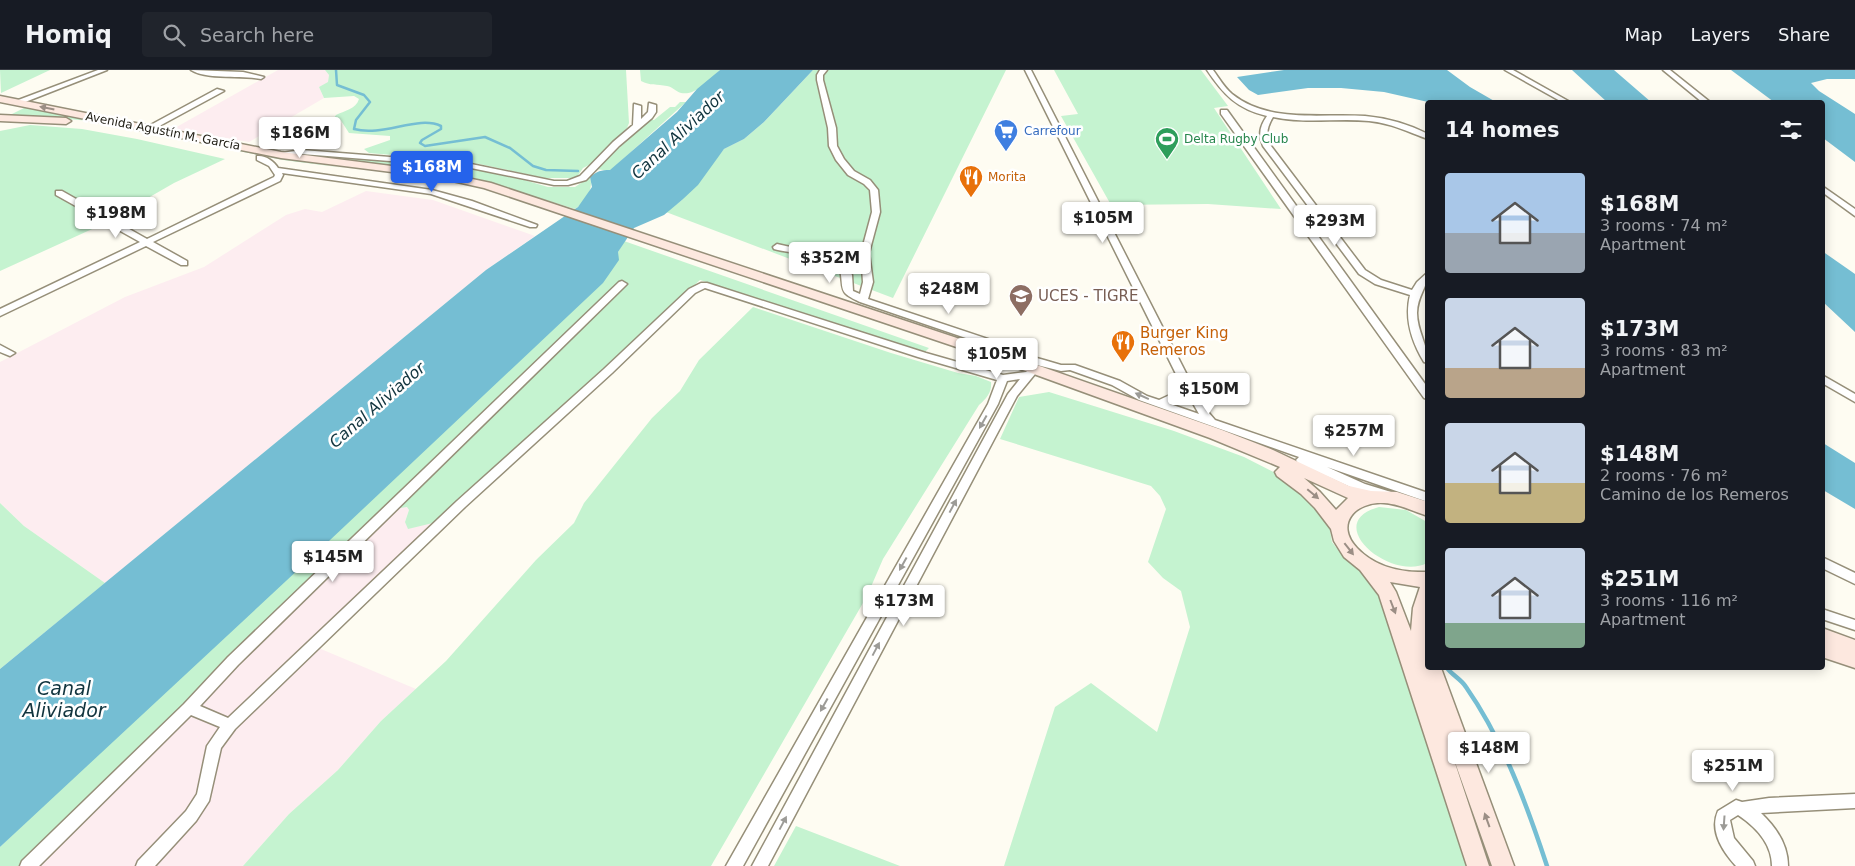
<!DOCTYPE html>
<html lang="en">
<head>
<meta charset="utf-8">
<style>
  :root { --surface:#171b24; --page:#20242c; --text:#f1f3f6; --muted:#9ea1a6; --line:#363941; --accent:#2563eb }
  body { margin:0; font-family:"DejaVu Sans",sans-serif; background:var(--page); color:var(--text); height:100vh; display:flex; flex-direction:column; font-size:19px; white-space:nowrap }
  * { box-sizing:border-box; margin:0 }
  p { font-size:16px; color:var(--muted) }
  .icon { flex:none; width:28px; height:28px; fill:none; stroke:currentColor; stroke-width:2; stroke-linecap:round; stroke-linejoin:round }
  .map { position:relative; flex:1; overflow:hidden }
  .sheet { position:absolute; left:1425px; top:30px; width:400px; height:570px; display:flex; flex-direction:column; background:var(--surface); border-radius:5px; box-shadow:0 2px 12px #0003 }
  .sheet>* { flex:none }
  .price { position:absolute; translate:-50% -42px; padding:0 11px; border-radius:5px; background:#fff; color:#222; font-size:16px; line-height:32px; filter:drop-shadow(0 1px 2px #0008) }
  .price::after { content:''; position:absolute; left:50%; top:30px; width:15px; height:11px; margin-left:-8px; background:inherit; clip-path:polygon(0 0,100% 0,50% 100%) }
  .price.on { background:var(--accent); color:#fff }
  ul { padding:0; list-style:none }
  li { display:flex; align-items:center; gap:15px; height:125px; padding:0 20px }
  li span { display:grid; place-items:center; flex:none; width:140px; height:100px; border-radius:5px; color:#555 }
  li>.icon { margin-inline-start:auto }
  span .icon { width:60px; height:60px; fill:#fffc; stroke-width:1 }
  li b { font-size:21px }
  h2 { display:flex; justify-content:space-between; align-items:center; height:60px; padding:0 20px; font-size:21px }
  header { display:flex; align-items:center; gap:30px; box-sizing:border-box; height:70px; padding:0 25px; background:var(--surface); border-bottom:1px solid var(--line) }
  header strong { font-size:24px }
  nav { display:flex; gap:28px; margin-inline-start:auto; font-size:18px }
  .search { width:350px; height:45px; background:var(--page); display:flex; align-items:center; gap:12px; box-sizing:border-box; padding:0 18px; border-radius:5px; color:var(--muted); font-size:19px }
  .map>svg:first-child { display:block }
</style>
</head>
<body>
<header>
<strong>Homiq</strong>
<div class="search"><svg class="icon" aria-label="search" viewBox="0 0 24 24"><circle cx="10" cy="10" r="6"/><path d="M15 15l6 6"/></svg>Search here</div>
<nav><a>Map</a><a>Layers</a><a>Share</a></nav>
</header>
<div class="map">
<svg width="1855" height="796" viewBox="0 0 1855 796">
  <rect width="100%" height="100%" fill="#fefcf2"/>
  <path fill="#fdedf0" d="M278,0h47l4,5 -1,8 -9,4 5,11 -75,44 -76,-13z
    M366,121l67,9 102,36 -49,34 -381,313 -81,-57 -24,-23v-141l125,-65 79,-30 82,-52 19,-6 17,3z
    M407,436l2,4 -4,12h32l-128,122 107,45 -35,32 -43,49 -49,44 -46,52h-222l366,-356z"/>
  <path fill="#c5f3d0" d="M0,0h50l-49,23z
    M325,0h301l3,53 -2,5 -36,36 -8,4 -6,9 -6,1h-26l-66,-14 -48,-5 -15,-6 -24,2 -23,-2 -5,-4 26,-9v-4l-41,-3 -9,-14 -6,-1 2,-3c8,-4 20,-6 23,-16l-5,-3 -30,2 -5,-11 9,-5 1,-7z
    M640,0h80c-10,9 -24,26 -39,23 -6,-2 -8,-6 -14,-7 -10,-2 -17,0 -26,-5z
    M813,0h193l-113,228 -227,-86 16,-12 42,-51 20,-10 20,-17z
    M1054,0h147l27,36 -14,2 67,101 -73,-5 -97,1 -50,-89 17,-2z
    M680,32h6l-76,69 -14,-2 53,-49h5l16,-13h5z
    M26,37l75,15 -44,-4 -49,-2z
    M105,54l180,35 60,9 -62,-8z
    M30,55l52,4 55,10 88,20 -51,24 -73,42 -101,46v-140z
    M296,83l173,15 45,9 34,10h27l15,-10c4,13 -5,25 -15,32l-101,-31 -168,-22z
    M624,171l305,107 -4,4 -225,-72 -263,242 -29,7 -3,-7 4,-12 -2,-3 -20,3 -366,356h-21v-19l618,-595z
    M753,237l138,46 67,20 18,3 15,6c1,10 -4,16 -12,23l-96,154 -16,37 -156,270h-468l46,-52 49,-44 43,-49 65,-60 90,-101 38,-37 10,-20 68,-85 28,-27 19,-31z
    M1049,322l125,39 70,26 45,23 20,15 20,29 3,18 10,13 39,34 27,98 61,179h-465l51,-159 36,-24 66,49 33,-105 -9,-36 -18,-13 -15,-16 18,-53 -6,-13 -9,-10 -151,-47 19,-42z
    M0,433l24,23 81,57 -105,86z
    M1379,437l27,3 21,12v41c-36,19 -107,-40 -48,-56z
    M796,756l104,40h-126z"/>
  <path fill="#75bed3" d="M720,0h93l-49,52 -20,17 -20,10 -26,36 -16,15 -18,15 -30,13 -16,24 1,8 -16,23 -274,258 -329,306v-178l486,-399 92,-63 14,-20 -2,-10c7,-6 11,-7 20,-7l67,-58 20,-23z
    M1284,0h163l23,17 26,15h-68l-44,-10 -43,-4h-33l-50,7 -9,-5 -12,-13z
    M1572,0h42l37,32h-44z
    M1731,0h124v9h-28l-16,4 8,8 36,23v48l-32,-24 -1,-36h-48z
    M1822,181l33,23v58l-32,-30z
    M1823,373l32,20v46l-32,-19z"/>
  <g fill="none" stroke-linecap="round" stroke-linejoin="round">
    <path stroke="#75bed3" stroke-width="2.5" d="M336,0l1,15 27,10 6,7 -14,18 -2,9c29,8 64,-14 87,-3v3l-19,11 -2,3 5,3 60,-9 25,11 23,18 13,4 32,1"/>
    <path stroke="#75bed3" stroke-width="4.5" d="M1447,598c5,7 14,11 19,19 37,53 61,118 81,179"/>
    <g stroke="#968f79" stroke-width="3">
      <path id="street" d="M98,0h9l-87,34 -7,-2z
        M191,0l52,2 21,5 -3,2c-20,-4 -54,1 -70,-9z
        M820,0h7l-4,5v5l13,48 1,18 7,13 10,12 16,9 8,10 2,22 -11,41 4,29 -5,17 150,50 8,6 18,5 17,5h14l45,16 27,15 12,4 15,-7 3,-17 -152,-306h6l156,305 22,38 6,7 213,73v9l-101,-35 38,17 26,8 2,3 -6,4 -30,-9 -59,-27 -2,-3 3,-3 -160,-57 -27,-15 -42,-15 -9,1 -24,-6 -19,-6 -8,-6 -150,-51c-4,-2 -11,-5 -14,-8 -8,-7 0,-22 -12,-32 -5,-4 -49,-10 -60,-13l-1,-2 4,-3 31,7 26,3 9,6 9,15 1,16 7,3 3,-12 -2,-29 11,-41 -2,-22 -6,-6 -16,-9 -12,-15 -7,-14 -1,-18 -11,-48v-5zM1186,321l13,23 -29,-10 11,-6z
        M1207,0h6c6,8 11,17 19,24 38,30 89,19 133,22 22,2 43,8 63,18v5c-20,-7 -37,-16 -59,-18 -32,-3 -64,3 -96,-4 -6,10 -8,18 -2,29l94,124 16,10 31,10 5,-8 11,-10c0,15 -11,24 -11,41 0,18 11,32 11,50l-4,-1c-12,-20 -20,-42 -14,-67l-35,-11 -16,-10 -96,-128c-5,-12 -3,-20 4,-30 -30,-7 -44,-22 -60,-46z
        M1505,0h8l57,32h-8z
        M1663,0h7l40,32h-8z
        M217,19l7,2 -72,39 -7,-2z
        M649,33l7,2v7l-4,6 -33,28 -33,34 -18,5h-14l-83,-17 -42,-5 -17,-5 -22,3 -88,-7 -21,3 -4,-2 4,-2 21,-3 88,7 22,-3 18,5 41,5 83,17h13l13,-5 33,-34 20,-17 1,-21 7,2v13l7,-7z
        M1221,40h6l201,278v11l-4,-1 -203,-284z
        M257,86c8,-1 17,5 21,12l154,22 40,11 65,24 -1,2h-6l-99,-33 -149,-21 1,2 -3,6 -127,61 34,19v4h-6l-35,-19 -146,70v-7l140,-67 -84,-47v-4h6l85,48 127,-62 1,-2 -6,-9 -12,-6z
        M1822,116l33,23v7l-33,-24z
        M622,211l5,3 -2,2 -387,379 -38,41 28,12 229,-217 147,-132 85,-80 12,-6h6l219,70 77,22 23,-3 5,-3 4,1 1,2 -1,2 -18,22 -249,470h-16l256,-472 12,-15 -13,2 -9,23 -255,462h-17l262,-462 9,-24 -79,-23 -213,-69 -10,5 -83,80 -147,134 -230,222 -14,19 -12,53 -13,20 -41,45h-19l2,-5 48,-50 11,-17 10,-48 13,-19 -29,-12 -152,151h-19l2,-5 162,-157 44,-47 391,-375z
        M0,275l15,8 -5,3 -10,-4z
        M1822,305l33,19v8l-33,-19z
        M1822,487l33,16v11l-33,-16z
        M1822,539l33,11v10l-33,-11z
        M1855,724v14l-94,5c15,14 27,32 27,53h-16c0,-22 -16,-39 -34,-51l-8,5 4,18 19,23 2,5h-19c-13,-14 -27,-35 -18,-55l18,-11 6,2 27,-4z"/>
    </g>
    <g stroke="#968f79" stroke-width="3">
      <path id="secondary" d="M0,26l281,56 158,20 52,11 514,171 217,76 51,20 76,36 22,5 26,1 31,10v14c-16,-5 -28,-12 -44,-13 -28,-2 -50,21 -27,45 18,19 45,25 71,24v96h13l73,198h-22l-41,-115 38,115h-22l-88,-271 -19,-25 -16,-13 -10,-16 -3,-12 -16,-21 -14,-14 -24,-18 -2,-4 5,-5 -70,-29 -215,-78 -511,-172 -45,-10 -158,-20 -281,-56zM1304,408l44,20 -12,12 -16,-18zM1390,512l30,5 -7,21 -2,23 -15,-39z
        M0,45l66,3 5,3 -5,3 -66,-3z
        M1822,558l33,12v28l-33,-11z"/>
    </g>
    <use href="#street" fill="#fff" fill-rule="evenodd"/>
    <use href="#secondary" fill="#fde8df" fill-rule="evenodd"/>
  </g>
  <defs><path id="oneway-solid" d="M-6-.8H1V-3.2L6.5 0L1 3.2V.8H-6Z" transform="scale(1.25)"/></defs>
  <g fill="#9b8e85">
    <use href="#oneway-solid" transform="translate(47 38) rotate(-169)"/>
    <use href="#oneway-solid" transform="translate(1313 424) rotate(40)"/>
    <use href="#oneway-solid" transform="translate(1349 479) rotate(52)"/>
    <use href="#oneway-solid" transform="translate(1393 537) rotate(69)"/>
    <use href="#oneway-solid" transform="translate(1487 750) rotate(-110)"/>
  </g>
  <g fill="#9c9b97">
    <use href="#oneway-solid" transform="translate(1142 326) rotate(-156)"/>
    <use href="#oneway-solid" transform="translate(983 352) rotate(119)"/>
    <use href="#oneway-solid" transform="translate(953 436) rotate(-62)"/>
    <use href="#oneway-solid" transform="translate(903 494) rotate(119)"/>
    <use href="#oneway-solid" transform="translate(876 579) rotate(-62)"/>
    <use href="#oneway-solid" transform="translate(824 635) rotate(119)"/>
    <use href="#oneway-solid" transform="translate(783 753) rotate(-62)"/>
    <use href="#oneway-solid" transform="translate(1724 753) rotate(94)"/>
  </g>
  <defs>
    <g id="supermarket-pin" transform="scale(1.25)"><path d="M0 17L-7.5 6A9.5 9.5 0 1 1 7.5 6Z" fill="#3f7fe0" stroke="#fff"/><path d="M-6-5.5h2.5l.6 2H6L4.5 2H-2.5L-4.4-4H-6ZM-1.5 3.2a1.3 1.3 0 1 0 .1 0ZM3 3.2a1.3 1.3 0 1 0 .1 0Z" fill="#fff"/></g>
    <g id="stadium-pin" transform="scale(1.25)"><path d="M0 17L-7.5 6A9.5 9.5 0 1 1 7.5 6Z" fill="#2e9e5b" stroke="#fff"/><path d="M0-5a6.5 5 0 1 0 0 10a6.5 5 0 1 0 0-10ZM-3.5-1.8h7v3.6h-7Z" fill="#fff"/></g>
    <g id="restaurant-pin" transform="scale(1.25)"><path d="M0 17L-7.5 6A9.5 9.5 0 1 1 7.5 6Z" fill="#e8710a" stroke="#fff"/><path d="M-5-6h1v4h1v-4h1v4h1v-4h1v5L-1.5 .5V6h-2V.5L-5-1ZM5-6V6H3V1.5H1.5Q1.5-4 5-6Z" fill="#fff"/></g>
    <g id="university-pin" transform="scale(1.25)"><path d="M0 17L-7.5 6A9.5 9.5 0 1 1 7.5 6Z" fill="#8d6e63" stroke="#fff"/><path d="M0-5L7-2L0 1L-7-2ZM-4 1L0 2.5L4 1V4Q0 6-4 4Z" fill="#fff"/></g>
  </defs>
  <g fill-rule="evenodd">
    <use href="#supermarket-pin" x="1006" y="61"/>
    <use href="#stadium-pin" x="1167" y="69"/>
    <use href="#restaurant-pin" x="971" y="107"/>
    <use href="#university-pin" x="1021" y="226"/>
    <use href="#restaurant-pin" x="1123" y="272"/>
  </g>
  <g text-anchor="middle" dominant-baseline="central" stroke-width="5" stroke-linejoin="round" paint-order="stroke">
    <g font-size="12" fill="#232118" stroke="#fff">
      <text transform="translate(163 61) rotate(11)">Avenida Agustín M. García</text>
    </g>
    <g font-size="12" fill="#366cbe" stroke="#fff" text-anchor="start">
      <text x="1024" y="61">Carrefour</text>
    </g>
    <g font-size="12" fill="#27864d" stroke="#fff" text-anchor="start">
      <text x="1184" y="69">Delta Rugby Club</text>
    </g>
    <g font-size="12" fill="#c56008" stroke="#fff" text-anchor="start">
      <text x="988" y="107">Morita</text>
    </g>
    <g font-size="15" fill="#785e54" stroke="#fff" text-anchor="start">
      <text x="1038" y="226">UCES - TIGRE</text>
    </g>
    <g font-size="15" fill="#c56008" stroke="#fff" text-anchor="start">
      <text x="1140" y="263">Burger King<tspan x="1140" dy="17">Remeros</tspan></text>
    </g>
    <g font-size="16" font-style="italic" fill="#11343e" stroke="#fff">
      <text transform="translate(678 65) rotate(-43)">Canal Aliviador</text>
      <text transform="translate(377 335) rotate(-41)">Canal Aliviador</text>
    </g>
    <g font-size="19" font-style="italic" fill="#11343e" stroke="#fff">
      <text x="64" y="618">Canal<tspan x="64" dy="22">Aliviador</tspan></text>
    </g>
  </g>
</svg>
<b class="price" style="left:300px;top:89px">$186M</b>
<b class="price on" style="left:432px;top:123px">$168M</b>
<b class="price" style="left:116px;top:169px">$198M</b>
<b class="price" style="left:1103px;top:174px">$105M</b>
<b class="price" style="left:1335px;top:177px">$293M</b>
<b class="price" style="left:830px;top:214px">$352M</b>
<b class="price" style="left:949px;top:245px">$248M</b>
<b class="price" style="left:997px;top:310px">$105M</b>
<b class="price" style="left:1209px;top:345px">$150M</b>
<b class="price" style="left:1354px;top:387px">$257M</b>
<b class="price" style="left:333px;top:513px">$145M</b>
<b class="price" style="left:904px;top:557px">$173M</b>
<b class="price" style="left:1489px;top:704px">$148M</b>
<b class="price" style="left:1733px;top:722px">$251M</b>
<section class="sheet">
<h2>14 homes<svg class="icon" aria-label="filters" viewBox="0 0 24 24"><path d="M4 7h16M4 17h16"/><circle cx="9" cy="7" r="2"/><circle cx="15" cy="17" r="2"/></svg></h2>
<ul>
<li><span style="background:linear-gradient(#a9c7e8 60%,#9aa5b1 0)"><svg class="icon" aria-label="home" viewBox="0 0 24 24"><path d="M3 11l9-7 9 7M6 9v11h12V9"/></svg></span><div><b>$168M</b><p>3 rooms · 74 m²</p><p>Apartment</p></div></li>
<li><span style="background:linear-gradient(#c9d6e8 70%,#b9a48a 0)"><svg class="icon" aria-label="home" viewBox="0 0 24 24"><path d="M3 11l9-7 9 7M6 9v11h12V9"/></svg></span><div><b>$173M</b><p>3 rooms · 83 m²</p><p>Apartment</p></div></li>
<li><span style="background:linear-gradient(#c9d6e8 60%,#c2b280 0)"><svg class="icon" aria-label="home" viewBox="0 0 24 24"><path d="M3 11l9-7 9 7M6 9v11h12V9"/></svg></span><div><b>$148M</b><p>2 rooms · 76 m²</p><p>Camino de los Remeros</p></div></li>
<li><span style="background:linear-gradient(#c9d6e8 75%,#7fa58c 0)"><svg class="icon" aria-label="home" viewBox="0 0 24 24"><path d="M3 11l9-7 9 7M6 9v11h12V9"/></svg></span><div><b>$251M</b><p>3 rooms · 116 m²</p><p>Apartment</p></div></li>
</ul>
</section>
</div>
</body>
</html>
